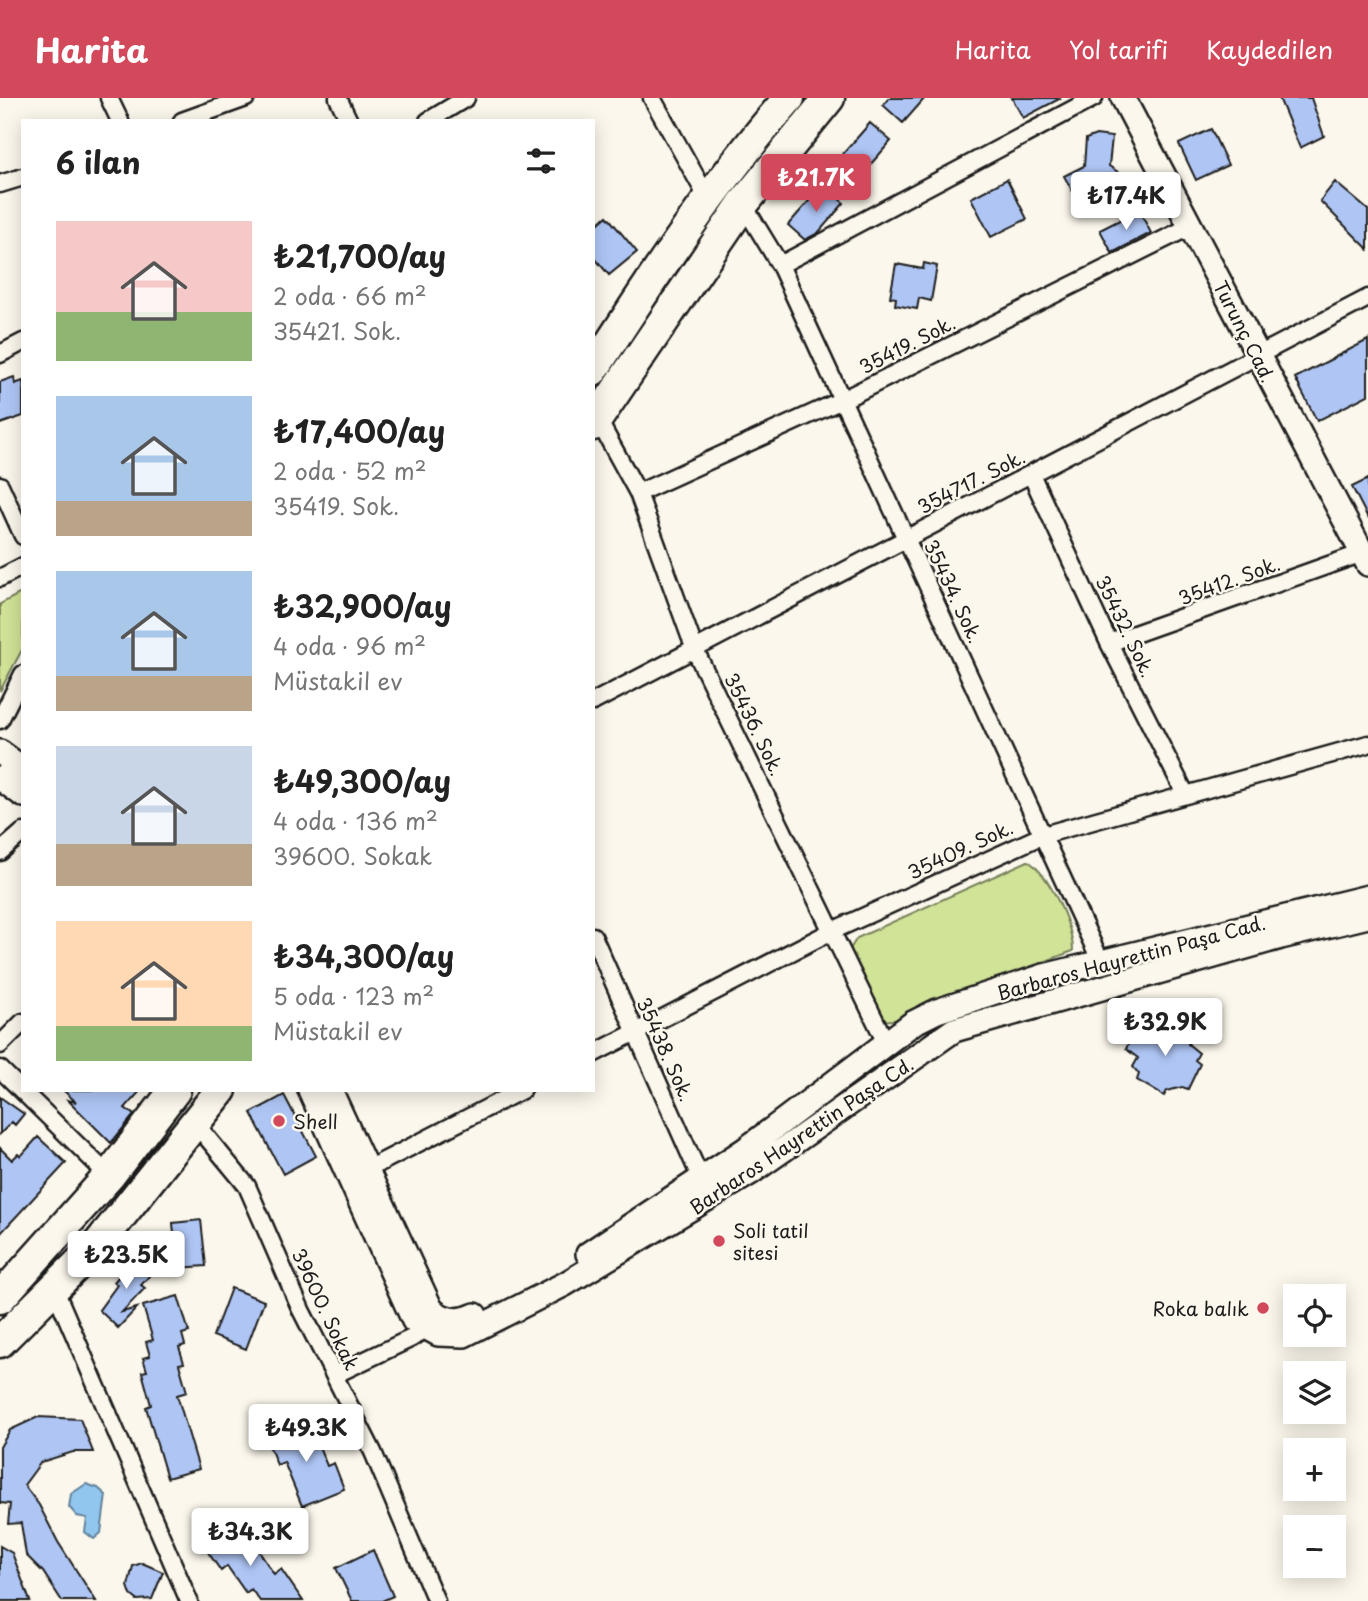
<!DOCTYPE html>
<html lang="tr">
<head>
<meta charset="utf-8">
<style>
  :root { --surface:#fff; --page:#f2f2f2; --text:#222; --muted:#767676; --accent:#d1495b }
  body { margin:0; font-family:"Playpen Sans",sans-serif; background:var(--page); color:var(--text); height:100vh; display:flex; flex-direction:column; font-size:26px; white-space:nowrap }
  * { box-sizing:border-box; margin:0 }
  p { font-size:23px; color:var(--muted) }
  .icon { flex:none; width:38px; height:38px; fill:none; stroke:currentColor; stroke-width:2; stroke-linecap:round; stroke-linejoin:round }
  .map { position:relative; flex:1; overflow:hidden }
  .panel { position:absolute; left:21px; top:21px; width:574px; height:973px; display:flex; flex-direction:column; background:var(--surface); border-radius:0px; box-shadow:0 4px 18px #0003 }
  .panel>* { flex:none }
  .tools { position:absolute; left:1283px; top:1186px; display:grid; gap:14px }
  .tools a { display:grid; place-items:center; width:63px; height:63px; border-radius:0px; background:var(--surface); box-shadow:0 4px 18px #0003; font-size:35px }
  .price { position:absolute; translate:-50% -60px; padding:0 16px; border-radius:7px; background:#fff; color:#222; font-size:23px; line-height:46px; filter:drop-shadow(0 2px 4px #0008) }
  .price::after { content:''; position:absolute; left:50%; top:42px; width:21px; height:16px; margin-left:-10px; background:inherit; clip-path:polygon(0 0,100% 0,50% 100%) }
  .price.selected { background:var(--accent); color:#fff }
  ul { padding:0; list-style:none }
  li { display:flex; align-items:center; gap:21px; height:175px; padding:0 35px }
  li span { display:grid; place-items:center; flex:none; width:196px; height:140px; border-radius:0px; color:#555 }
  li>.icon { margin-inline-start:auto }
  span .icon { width:84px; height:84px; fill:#fffc; stroke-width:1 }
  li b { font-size:30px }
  h2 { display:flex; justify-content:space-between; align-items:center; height:84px; padding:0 35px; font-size:30px }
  header { display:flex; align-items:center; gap:42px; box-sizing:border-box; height:98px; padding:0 35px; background:var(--accent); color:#fff }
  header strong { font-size:33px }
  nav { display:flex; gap:38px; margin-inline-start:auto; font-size:24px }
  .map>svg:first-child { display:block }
</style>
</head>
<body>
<header>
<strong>Harita</strong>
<nav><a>Harita</a><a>Yol tarifi</a><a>Kaydedilen</a></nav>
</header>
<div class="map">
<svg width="1368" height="1503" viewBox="0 0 1368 1503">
  <rect width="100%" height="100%" fill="#fbf7ec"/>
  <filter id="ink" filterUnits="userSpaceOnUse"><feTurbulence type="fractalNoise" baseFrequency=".0143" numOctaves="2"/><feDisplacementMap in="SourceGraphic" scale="14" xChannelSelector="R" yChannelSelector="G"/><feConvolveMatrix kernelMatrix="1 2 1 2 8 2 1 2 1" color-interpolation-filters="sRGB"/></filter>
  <g filter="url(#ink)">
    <path fill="#d1e397" stroke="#76805a" stroke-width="2" d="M23,494v56l-23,43v-87z
      M1028,763c21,13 45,65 45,90l-120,44 -50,24 -22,2 -31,-72 7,-11z"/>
    <path fill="#91c6ef" stroke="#62829b" stroke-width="2" d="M86,1386l12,4 8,7 -5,38 -7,6 -9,-7 2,-14 -10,-2 -8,-9 2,-13z"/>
    <path fill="#afc6f5" stroke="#1c1c1c" stroke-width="2" d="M889,0h36l-22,25 -20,-18z
      M1012,0h49l-38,20z
      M1279,0h32l13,38 -24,12z
      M870,25l21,18 -35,40 -21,-18z
      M1211,31l17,36 -32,15 -17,-36z
      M1096,37l16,2 -3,29 26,17 -12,24 -26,-15 -19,9 -14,-25 20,-10 2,-27z
      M1007,81l20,40 -36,18 -20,-39z
      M1335,84l33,28v39l-48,-48z
      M823,87l21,18 -26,30 -13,7 -17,-15z
      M1139,112l12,23 -39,20 -12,-23z
      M607,118l30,36 -28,23 -16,-19v-28z
      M924,165l13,3 -6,35 -12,-3 -2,11 -22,-4 1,-7 -6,-1 6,-33 27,5z
      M1368,242v55l-51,26 -22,-43z
      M14,279l1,7 8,-3v35l-23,8v-42z
      M1368,381v39l-16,-31z
      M1184,925v5l9,6 -5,10 11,9 -4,7 5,4 -12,25 -6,-2 -15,4 -3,5 -27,-16 2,-6 -6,-7 5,-9 -12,-9 6,-14z
      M63,992h78l-16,18 9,7 -23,28 -43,-43 8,2z
      M284,997l32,61 -33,18 -32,-61z
      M0,999l24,17 -9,11 -3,-3 -12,12z
      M38,1039l28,26 -66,71v-86l12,12 6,-6 3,2z
      M201,1122l5,46 -29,2 -4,-45z
      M134,1156l19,18 -12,13 4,3 -23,24 15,-4 -19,20 -19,-18 18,-25 -3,-3 12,-14 -3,-3z
      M231,1190l33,13 -18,48 -33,-13z
      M178,1198l11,36 -7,2 3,11 -6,2 5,16 -5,1 8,28 -10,3 22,74 -32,9 -21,-71 5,-2 -9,-33 5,-1 -4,-13 7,-2 -4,-14 7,-2 -10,-34z
      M38,1319l42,2 13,33h-20l-32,10 -17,23 15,20 19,37 38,59h-34l-19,-29 -17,-17 -5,-32 -13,1 2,-20 -10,-1v-56l10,-17z
      M309,1324l18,44 7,-3 10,26 -42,17 -18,-44 -7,3 -10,-25z
      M232,1426l17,25 7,-2 18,27 7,-5 22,32h-43l-9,-12 -5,4 -19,-27 -6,5 -18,-26z
      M0,1448l12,7 18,48h-30z
      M373,1452l20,46 -11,5h-30l-16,-33z
      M142,1465l21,9 -11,27 -15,1 -6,-5 -3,-9 5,-20z"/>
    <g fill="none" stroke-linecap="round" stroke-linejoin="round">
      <g stroke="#1c1c1c" stroke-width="21">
        <path id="street" d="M109,0l11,23
          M338,0l11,23
          M652,0l55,99
          M182,23l64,-23
          M428,23l38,-23
          M0,86l23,-7
          M743,106l37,61 321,697
          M780,167l314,-167
          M0,256l23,-12
          M597,320l41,75 57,157 191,393
          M1031,376l78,169 77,152
          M0,387l23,51
          M638,395l204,-93 349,-174
          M0,480l23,-12
          M1109,545l259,-92
          M593,604l775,-404
          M0,622l23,-46
          M0,754l23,-20
          M593,838l108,243
          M0,947l23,-23
          M593,956l239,-123 211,-96 325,-91
          M0,971l109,107
          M195,1025l52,63 54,124 72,142 63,149
          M366,1072l156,-80
          M55,1192l134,311
          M334,1277l78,-37 22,-15"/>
      </g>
      <g stroke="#1c1c1c" stroke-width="28">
        <path id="secondary" d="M1123,0l245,466
          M0,654l23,17
          M0,680l23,17
          M310,992l104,231 24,13 26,1 101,-51 185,-111 204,-143 327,-93 87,-21
          M330,992l101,219c13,12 28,14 44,6
          M588,1156l158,-105 167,-126 24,-12 107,-35 324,-79"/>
      </g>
      <g stroke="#1c1c1c" stroke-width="35">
        <path id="highway" d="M593,272c61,-95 122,-187 196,-272
          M593,327l150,-221 86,-106
          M0,1200l109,-122 66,-86
          M0,1244l100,-100 121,-152"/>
      </g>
      <use href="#street" stroke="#fbf7ec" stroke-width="16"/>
      <use href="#secondary" stroke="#fbf7ec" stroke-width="23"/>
      <use href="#highway" stroke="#fbf7ec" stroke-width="30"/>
    </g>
  </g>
  <g fill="#d1495b" stroke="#fbf7ec" stroke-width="2.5">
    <circle cx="279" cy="1023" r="7"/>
    <circle cx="719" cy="1143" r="7"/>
    <circle cx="1263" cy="1210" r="7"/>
  </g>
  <g text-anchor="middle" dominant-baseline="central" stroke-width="5" stroke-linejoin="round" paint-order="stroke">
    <g font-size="19" fill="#1c1c1c" stroke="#fbf7ec">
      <text transform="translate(1245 233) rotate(63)">Turunç Cad.</text>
      <text transform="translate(907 246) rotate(-27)">35419. Sok.</text>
      <text transform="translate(971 383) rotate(-27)">354717. Sok.</text>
      <text transform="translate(1229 482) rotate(-20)">35412. Sok.</text>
      <text transform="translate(954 493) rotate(65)">35434. Sok.</text>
      <text transform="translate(1126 528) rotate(64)">35432. Sok.</text>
      <text transform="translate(755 626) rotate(64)">35436. Sok.</text>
      <text transform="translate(960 751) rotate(-25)">35409. Sok.</text>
      <text transform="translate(1131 859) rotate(-15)">Barbaros Hayrettin Paşa Cad.</text>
      <text transform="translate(666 951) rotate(66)">35438. Sok.</text>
      <text transform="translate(801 1037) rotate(-34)">Barbaros Hayrettin Paşa Cd.</text>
      <text transform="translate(326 1211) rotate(65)">39600. Sokak</text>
    </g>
    <g font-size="19" fill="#1c1c1c" stroke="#fbf7ec" text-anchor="start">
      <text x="293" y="1023">Shell</text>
      <text x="733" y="1132">Soli tatil<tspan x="733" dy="22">sitesi</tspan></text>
      <text x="1249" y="1210" text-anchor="end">Roka balık</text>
    </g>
  </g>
</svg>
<div class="tools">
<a><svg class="icon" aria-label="locate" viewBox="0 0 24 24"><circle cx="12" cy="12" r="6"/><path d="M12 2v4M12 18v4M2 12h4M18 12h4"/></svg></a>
<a><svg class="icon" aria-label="layers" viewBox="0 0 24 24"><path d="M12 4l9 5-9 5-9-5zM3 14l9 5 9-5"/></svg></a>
<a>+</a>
<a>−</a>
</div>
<b class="price selected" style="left:816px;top:116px">₺21.7K</b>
<b class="price" style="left:1126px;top:134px">₺17.4K</b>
<b class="price" style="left:1165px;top:960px">₺32.9K</b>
<b class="price" style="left:126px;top:1193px">₺23.5K</b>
<b class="price" style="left:306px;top:1366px">₺49.3K</b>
<b class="price" style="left:250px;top:1470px">₺34.3K</b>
<section class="panel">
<h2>6 ilan<svg class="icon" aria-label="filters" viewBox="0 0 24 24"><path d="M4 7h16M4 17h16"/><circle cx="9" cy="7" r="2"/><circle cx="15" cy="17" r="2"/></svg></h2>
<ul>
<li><span style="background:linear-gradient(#f6c9c9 65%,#8fb573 0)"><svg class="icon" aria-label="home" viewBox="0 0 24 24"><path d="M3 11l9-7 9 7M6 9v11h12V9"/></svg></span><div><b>₺21,700/ay</b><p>2 oda · 66 m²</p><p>35421. Sok.</p></div></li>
<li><span style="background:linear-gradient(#a9c7e8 75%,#b9a48a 0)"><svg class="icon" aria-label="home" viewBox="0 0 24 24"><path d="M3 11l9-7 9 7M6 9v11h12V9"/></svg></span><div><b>₺17,400/ay</b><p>2 oda · 52 m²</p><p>35419. Sok.</p></div></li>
<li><span style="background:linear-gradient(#a9c7e8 75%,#b9a48a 0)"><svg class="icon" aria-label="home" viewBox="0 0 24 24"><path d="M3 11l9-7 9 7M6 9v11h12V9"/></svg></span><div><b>₺32,900/ay</b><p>4 oda · 96 m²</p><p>Müstakil ev</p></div></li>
<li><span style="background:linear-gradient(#c9d6e8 70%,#b9a48a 0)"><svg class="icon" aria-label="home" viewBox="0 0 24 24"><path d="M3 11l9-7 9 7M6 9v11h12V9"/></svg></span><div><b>₺49,300/ay</b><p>4 oda · 136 m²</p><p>39600. Sokak</p></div></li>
<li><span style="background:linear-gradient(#ffd9b3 75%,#8fb573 0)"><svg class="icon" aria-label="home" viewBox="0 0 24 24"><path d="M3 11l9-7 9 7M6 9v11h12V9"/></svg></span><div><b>₺34,300/ay</b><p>5 oda · 123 m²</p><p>Müstakil ev</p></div></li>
</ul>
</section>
</div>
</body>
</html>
